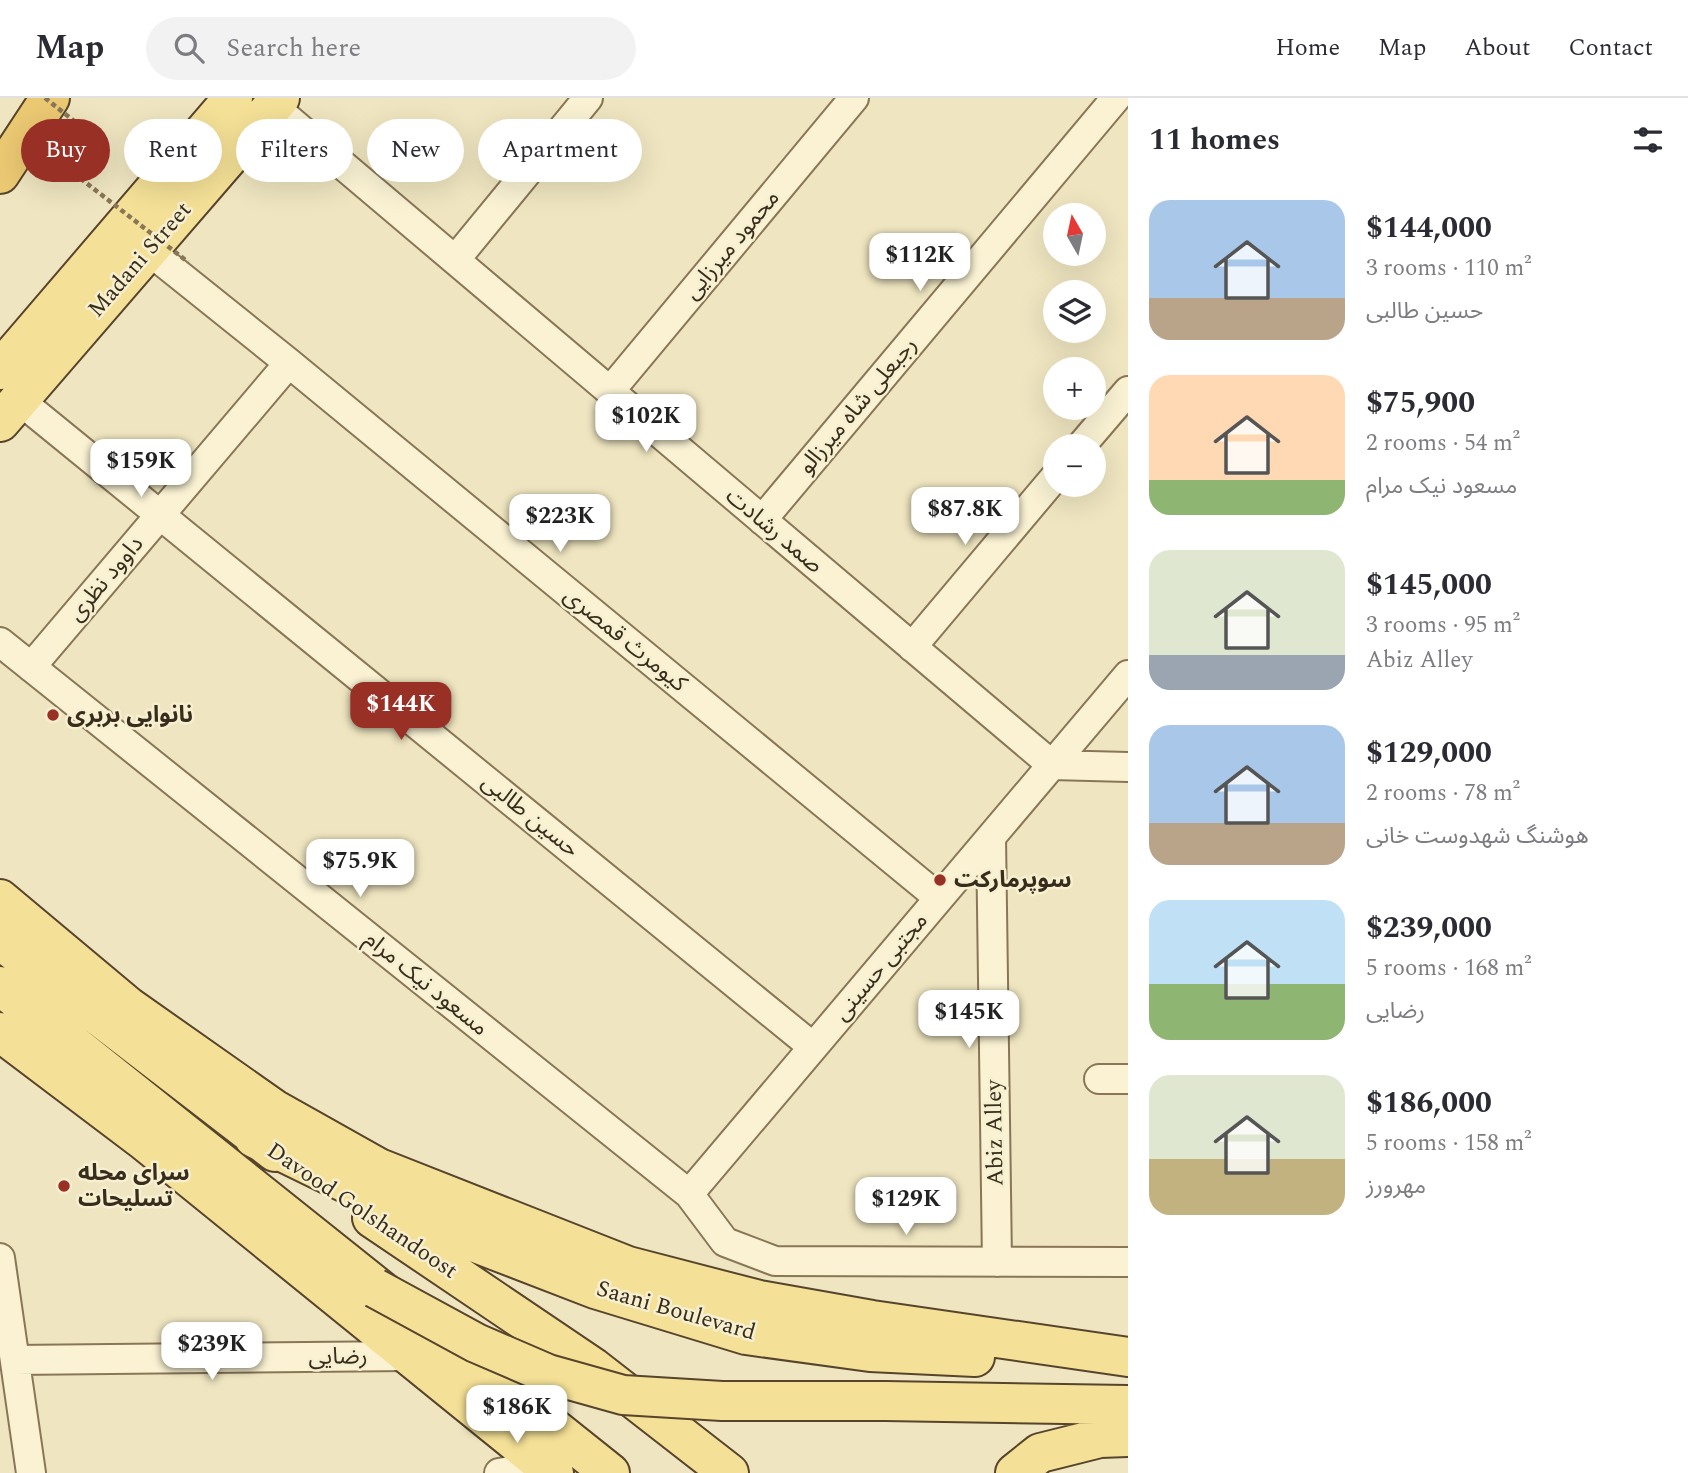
<!DOCTYPE html>
<html lang="en">
<head>
<meta charset="utf-8">
<style>
  :root { --surface:#fff; --page:#f2f2f3; --text:#2b2b33; --muted:#7c7c81; --line:#e1e1e2; --accent:#993026 }
  body { margin:0; font-family:Spectral,"Noto Sans Arabic",serif; background:var(--page); color:var(--text); height:100vh; display:flex; flex-direction:column; font-size:26px; white-space:nowrap }
  * { box-sizing:border-box; margin:0 }
  p { font-size:23px; color:var(--muted) }
  .icon { flex:none; width:38px; height:38px; fill:none; stroke:currentColor; stroke-width:2; stroke-linecap:round; stroke-linejoin:round }
  .map { position:relative; flex:1; overflow:hidden }
  .drawer { display:flex; flex-direction:column; background:var(--surface); width:560px }
  .drawer>* { flex:none }
  .top-card { position:absolute; left:21px; top:21px; width:665px; height:63px; display:flex; gap:14px }
  .needle { width:46px; rotate:351deg }
  .controls { position:absolute; left:1043px; top:105px; display:grid; gap:14px }
  .controls a { display:grid; place-items:center; width:63px; height:63px; border-radius:50%; background:var(--surface); box-shadow:0 7px 28px #0002; font-size:35px }
  .price { position:absolute; translate:-50% -60px; padding:0 16px; border-radius:14px; background:#fff; color:#222; font-size:23px; line-height:46px; filter:drop-shadow(0 2px 4px #0008) }
  .price::after { content:''; position:absolute; left:50%; top:42px; width:21px; height:16px; margin-left:-10px; background:inherit; clip-path:polygon(0 0,100% 0,50% 100%) }
  .price.selected { background:var(--accent); color:#fff }
  ul { padding:0; list-style:none }
  li { display:flex; align-items:center; gap:21px; height:175px; padding:0 21px }
  li span { display:grid; place-items:center; flex:none; width:196px; height:140px; border-radius:21px; color:#555 }
  li>.icon { margin-inline-start:auto }
  span .icon { width:84px; height:84px; fill:#fffc; stroke-width:1 }
  li b { font-size:30px }
  h2 { display:flex; justify-content:space-between; align-items:center; height:84px; padding:0 21px; font-size:30px }
  .pill { padding:0 24px; border-radius:32px; background:var(--surface); box-shadow:0 7px 28px #0002; font-size:24px; line-height:63px }
  .pill.selected { background:var(--accent); color:#fff }
  header { display:flex; align-items:center; gap:42px; box-sizing:border-box; height:98px; padding:0 35px; background:var(--surface); border-bottom:2px solid var(--line) }
  header strong { font-size:33px }
  nav { display:flex; gap:38px; margin-inline-start:auto; font-size:24px }
  .search { width:490px; height:63px; background:var(--page); display:flex; align-items:center; gap:18px; box-sizing:border-box; padding:0 24px; border-radius:38px; color:var(--muted); font-size:26px }
  main { display:flex; flex:1; min-height:0 }
  .map>svg:first-child { display:block }
</style>
</head>
<body>
<header>
<strong>Map</strong>
<div class="search"><svg class="icon" aria-label="search" viewBox="0 0 24 24"><circle cx="10" cy="10" r="6"/><path d="M15 15l6 6"/></svg>Search here</div>
<nav><a>Home</a><a>Map</a><a>About</a><a>Contact</a></nav>
</header>
<main>
<div class="map">
<svg width="1128" height="1375" viewBox="0 0 1128 1375">
  <rect width="100%" height="100%" fill="#efe5c0"/>
  <g fill="none" stroke-linecap="round" stroke-linejoin="round">
    <g stroke="#897657" stroke-width="32">
      <path id="minor" d="M273,8l779,659 76,2
        M148,152l141,113 650,535
        M455,162l133,-162
        M610,293l244,-293
        M19,302l794,647
        M1081,348l47,-55
        M762,422l354,-422
        M0,544l689,552 36,48 50,19 353,1
        M912,549l143,-170
        M31,569l258,-304
        M991,739l6,425
        M1099,981h29
        M689,1096l439,-519
        M0,1160l31,215
        M15,1262l394,-4
        M499,1375l44,-8"/>
    </g>
    <g stroke="#56442c" stroke-width="42">
      <path id="primary" d="M0,272l233,-272
        M0,324l280,-324
        M0,801l129,108 145,102 105,59 249,98 131,34 113,20 256,37
        M0,842l275,212
        M0,888l610,487
        M0,934l143,108 411,333
        M254,1040l188,92 153,59 151,46 124,17 105,5
        M372,1120l222,150 135,105
        M885,1303l243,4
        M1015,1375l25,-20 60,-15 28,-1"/>
    </g>
    <g stroke="#56442c" stroke-width="42">
      <path id="trunk" d="M0,76l50,-76"/>
    </g>
    <path stroke="#897657" stroke-width="4.5" stroke-dasharray="5 3.5" stroke-linecap="butt" d="M67,70l26,-32"/>
    <use href="#minor" stroke="#faf2d3" stroke-width="28"/>
    <use href="#primary" stroke="#f4e096" stroke-width="38"/>
    <use href="#trunk" stroke="#ebc872" stroke-width="38"/>
    <g stroke="#56442c" stroke-width="42" stroke-linecap="butt">
      <path id="primary-bridge" d="M375,1190l101,55 72,31 75,21 99,6h163"/>
    </g>
    <path stroke="#897657" stroke-width="4.5" stroke-dasharray="5 3.5" stroke-linecap="butt" d="M45,0l48,38
      M67,70l121,94"/>
    <use href="#primary-bridge" stroke="#f4e096" stroke-width="38"/>
  </g>
  <g fill="#993026" stroke="#f6efd0" stroke-width="2.5">
    <circle cx="53" cy="617" r="7"/>
    <circle cx="940" cy="782" r="7"/>
    <circle cx="64" cy="1088" r="7"/>
  </g>
  <g text-anchor="middle" dominant-baseline="central" stroke-width="5" stroke-linejoin="round" paint-order="stroke">
    <g font-size="23" fill="#382c1c" stroke="#f6efd0">
      <text transform="translate(732 147) rotate(-50)">محمود میرزایی</text>
      <text transform="translate(140 162) rotate(-49)">Madani Street</text>
      <text transform="translate(858 308) rotate(-50)">رجبعلی شاه میرزالو</text>
      <text transform="translate(774 433) rotate(40)">صمد رشادت</text>
      <text transform="translate(106 481) rotate(-50)">داوود نظری</text>
      <text transform="translate(625 542) rotate(39)">کیومرث قمصری</text>
      <text transform="translate(530 718) rotate(39)">حسین طالبی</text>
      <text transform="translate(881 869) rotate(-50)">مجتبی حسینی</text>
      <text transform="translate(426 886) rotate(39)">مسعود نیک مرام</text>
      <text transform="translate(995 1035) rotate(-91)">Abiz Alley</text>
      <text transform="translate(362 1113) rotate(34)">Davood Golshandoost</text>
      <text transform="translate(676 1213) rotate(16)">Saani Boulevard</text>
      <text transform="translate(338 1259) rotate(-1)">رضایی</text>
    </g>
    <g font-size="23" font-weight="bold" fill="#382c1c" stroke="#f6efd0" text-anchor="start">
      <text x="67" y="617">نانوایی بربری</text>
      <text x="954" y="782">سوپرمارکت</text>
      <text x="78" y="1075">سرای محله<tspan x="78" dy="26">تسلیحات</tspan></text>
    </g>
  </g>
</svg>
<div class="controls">
<a><svg class="needle" viewBox="-14 -14 28 28"><path d="M0-13l5 13h-10z" fill="#e53935"/><path d="M0 13l5-13h-10z" fill="#7c7c81"/></svg></a>
<a><svg class="icon" aria-label="layers" viewBox="0 0 24 24"><path d="M12 4l9 5-9 5-9-5zM3 14l9 5 9-5"/></svg></a>
<a>+</a>
<a>−</a>
</div>
<b class="price" style="left:920px;top:195px">$112K</b>
<b class="price" style="left:646px;top:356px">$102K</b>
<b class="price" style="left:141px;top:401px">$159K</b>
<b class="price" style="left:965px;top:449px">$87.8K</b>
<b class="price" style="left:560px;top:456px">$223K</b>
<b class="price selected" style="left:401px;top:644px">$144K</b>
<b class="price" style="left:360px;top:801px">$75.9K</b>
<b class="price" style="left:969px;top:952px">$145K</b>
<b class="price" style="left:906px;top:1139px">$129K</b>
<b class="price" style="left:212px;top:1284px">$239K</b>
<b class="price" style="left:517px;top:1347px">$186K</b>
<div class="top-card">
<a class="pill selected">Buy</a>
<a class="pill">Rent</a>
<a class="pill">Filters</a>
<a class="pill">New</a>
<a class="pill">Apartment</a>
</div>
</div>
<section class="drawer">
<h2>11 homes<svg class="icon" aria-label="filters" viewBox="0 0 24 24"><path d="M4 7h16M4 17h16"/><circle cx="9" cy="7" r="2"/><circle cx="15" cy="17" r="2"/></svg></h2>
<ul>
<li><span style="background:linear-gradient(#a9c7e8 70%,#b9a48a 0)"><svg class="icon" aria-label="home" viewBox="0 0 24 24"><path d="M3 11l9-7 9 7M6 9v11h12V9"/></svg></span><div><b>$144,000</b><p>3 rooms · 110 m²</p><p>حسین طالبی</p></div></li>
<li><span style="background:linear-gradient(#ffd9b3 75%,#8fb573 0)"><svg class="icon" aria-label="home" viewBox="0 0 24 24"><path d="M3 11l9-7 9 7M6 9v11h12V9"/></svg></span><div><b>$75,900</b><p>2 rooms · 54 m²</p><p>مسعود نیک مرام</p></div></li>
<li><span style="background:linear-gradient(#dfe7d0 75%,#9aa5b1 0)"><svg class="icon" aria-label="home" viewBox="0 0 24 24"><path d="M3 11l9-7 9 7M6 9v11h12V9"/></svg></span><div><b>$145,000</b><p>3 rooms · 95 m²</p><p>Abiz Alley</p></div></li>
<li><span style="background:linear-gradient(#a9c7e8 70%,#b9a48a 0)"><svg class="icon" aria-label="home" viewBox="0 0 24 24"><path d="M3 11l9-7 9 7M6 9v11h12V9"/></svg></span><div><b>$129,000</b><p>2 rooms · 78 m²</p><p>هوشنگ شهدوست خانی</p></div></li>
<li><span style="background:linear-gradient(#bfe0f5 60%,#8fb573 0)"><svg class="icon" aria-label="home" viewBox="0 0 24 24"><path d="M3 11l9-7 9 7M6 9v11h12V9"/></svg></span><div><b>$239,000</b><p>5 rooms · 168 m²</p><p>رضایی</p></div></li>
<li><span style="background:linear-gradient(#dfe7d0 60%,#c2b280 0)"><svg class="icon" aria-label="home" viewBox="0 0 24 24"><path d="M3 11l9-7 9 7M6 9v11h12V9"/></svg></span><div><b>$186,000</b><p>5 rooms · 158 m²</p><p>مهرورز</p></div></li>
</ul>
</section>
</main>
</body>
</html>
